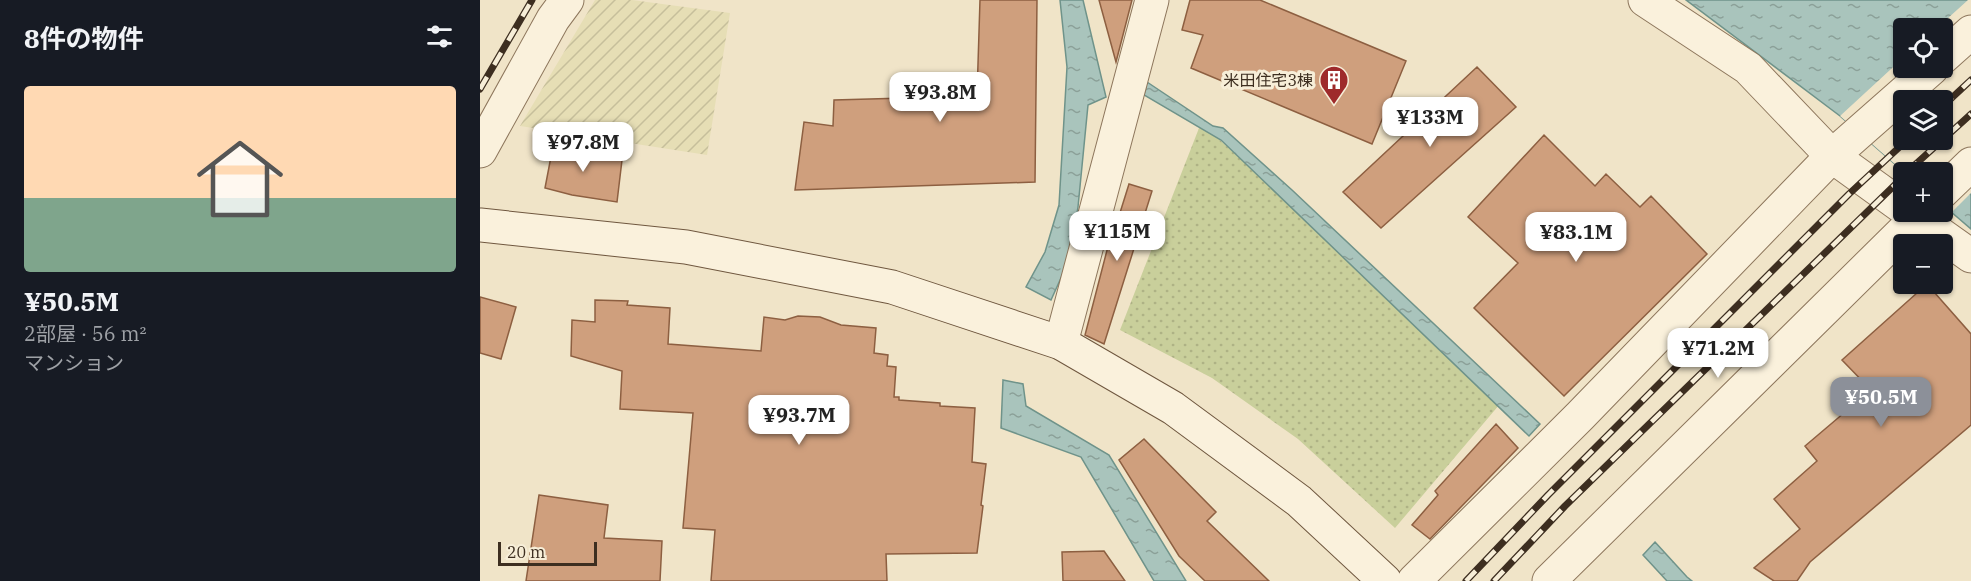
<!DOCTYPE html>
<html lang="ja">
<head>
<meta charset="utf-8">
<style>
  :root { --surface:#171b24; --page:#242831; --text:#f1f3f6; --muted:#9ea1a6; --accent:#8c9099 }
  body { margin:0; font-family:"IBM Plex Serif","Noto Sans JP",serif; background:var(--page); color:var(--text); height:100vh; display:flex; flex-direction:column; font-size:22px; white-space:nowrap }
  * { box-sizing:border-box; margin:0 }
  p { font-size:20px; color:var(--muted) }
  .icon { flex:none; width:33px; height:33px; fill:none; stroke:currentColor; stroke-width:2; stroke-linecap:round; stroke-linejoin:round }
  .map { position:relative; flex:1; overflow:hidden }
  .details { display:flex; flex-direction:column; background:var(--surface); width:480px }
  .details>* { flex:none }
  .buttons { position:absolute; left:1413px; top:18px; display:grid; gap:12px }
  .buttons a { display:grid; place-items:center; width:60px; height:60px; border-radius:6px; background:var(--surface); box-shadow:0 2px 4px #0004; font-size:30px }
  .scale { position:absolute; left:18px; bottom:15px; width:99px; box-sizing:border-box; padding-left:6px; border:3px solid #3d2e20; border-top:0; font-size:16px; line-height:21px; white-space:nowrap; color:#3d2e20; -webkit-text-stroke:4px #f7eed8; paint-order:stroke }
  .price { position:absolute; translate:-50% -51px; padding:0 14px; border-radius:12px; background:#fff; color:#222; font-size:20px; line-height:39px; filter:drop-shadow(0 2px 3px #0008) }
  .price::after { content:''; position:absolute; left:50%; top:36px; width:18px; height:14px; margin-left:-9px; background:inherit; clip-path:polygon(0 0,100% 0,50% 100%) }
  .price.active { background:var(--accent); color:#fff }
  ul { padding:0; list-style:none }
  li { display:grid; align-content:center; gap:12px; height:318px; padding:0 24px }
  li span { display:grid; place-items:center; height:186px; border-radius:6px; color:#555 }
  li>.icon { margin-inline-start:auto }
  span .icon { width:108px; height:108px; fill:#fffc; stroke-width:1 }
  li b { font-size:26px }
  h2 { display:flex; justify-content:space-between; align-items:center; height:72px; padding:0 24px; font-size:26px }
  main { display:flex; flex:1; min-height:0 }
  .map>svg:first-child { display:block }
</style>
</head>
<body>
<main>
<section class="details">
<h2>8件の物件<svg class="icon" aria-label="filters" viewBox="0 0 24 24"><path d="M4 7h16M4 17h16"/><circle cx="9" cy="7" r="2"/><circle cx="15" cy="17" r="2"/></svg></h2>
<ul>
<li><span style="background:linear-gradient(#ffd9b3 60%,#7fa58c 0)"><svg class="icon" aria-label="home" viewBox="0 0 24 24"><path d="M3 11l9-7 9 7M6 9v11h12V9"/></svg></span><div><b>¥50.5M</b><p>2部屋 · 56 m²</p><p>マンション</p></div></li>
</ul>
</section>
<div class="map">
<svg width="1491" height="581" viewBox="0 0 1491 581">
  <defs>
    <pattern id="farmland-furrows" width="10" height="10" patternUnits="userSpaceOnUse" patternTransform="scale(1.5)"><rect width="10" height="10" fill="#e6deb5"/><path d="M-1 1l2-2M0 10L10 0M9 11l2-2" fill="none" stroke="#c6bf9b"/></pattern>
    <pattern id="park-dots" width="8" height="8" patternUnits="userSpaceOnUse" patternTransform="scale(1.5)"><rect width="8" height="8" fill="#c9cf9b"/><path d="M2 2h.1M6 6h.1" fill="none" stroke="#aeb285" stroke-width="1.8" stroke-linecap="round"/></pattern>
    <pattern id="water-ripples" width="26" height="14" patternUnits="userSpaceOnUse" patternTransform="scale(1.5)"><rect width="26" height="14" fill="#a9c4bc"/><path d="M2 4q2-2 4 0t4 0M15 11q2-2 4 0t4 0" fill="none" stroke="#8ba098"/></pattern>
  </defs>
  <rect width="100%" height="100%" fill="#f0e4c8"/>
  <path fill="url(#farmland-furrows)" d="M115,0h37l98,13 -23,142 -187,-29z"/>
  <path fill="url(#park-dots)" d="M721,123l304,275 -110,130 -97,-89 -86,-61 -92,-48z"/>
  <path fill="url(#water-ripples)" stroke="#6f938a" stroke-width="1.5" fill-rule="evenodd" d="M580,0h23l23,97 -18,8 -10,102 -8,51 -19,42 -25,-13 19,-35 14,-47 8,-138z
    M1206,0h285v229l-28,-24 -1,-33h-38l-64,-56zM1424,28h38v40h-38zM1424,100h38v40h-38z
    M667,82l66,44 10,2 69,62 248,234 -11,12 -308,-296 -77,-45z
    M523,380l20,4 3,22 83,49 77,126h-32l-73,-124 -80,-29z
    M1175,542l32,35 5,4h-25l-24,-26z"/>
  <path fill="#f0e4c8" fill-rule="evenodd" d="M1488,0h3v193l-20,20 -8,-8 -1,-33h-38l-64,-56 63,-58 1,10h38v-40h-5zM1424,100h38v40h-38z"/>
  <path fill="#cf9f7d" stroke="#8d5f41" stroke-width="1.5" d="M500,0h57l-2,182 -240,8 9,-68 29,4 1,-26 143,-4z
    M619,0h33l-16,62z
    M710,0h70l146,61 -34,83 -181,-76 12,-33 -21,-5z
    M997,67l39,40 -135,121 -38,-36z
    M1064,135l51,51 11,-12 34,33 11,-11 56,58 -143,142 -90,-88 44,-45 -50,-46z
    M74,141l26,5 -1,6 43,8 -5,42 -45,-7 -27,-7z
    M649,184l23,7 -48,153 -19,-9 27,-104 2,1z
    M1447,284l44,50v91l-161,137 -13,19h-23l-20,-13 46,-39 -26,-30 43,-38 -12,-15 66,-56 -29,-30z
    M0,297l36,10 -15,52 -21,-6z
    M115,300l33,1 -1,4 43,3 -2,36 93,7 3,-34 21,3 13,-4 22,1 21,8 35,3 -2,25 14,2 -1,11 9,1 -2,30h5v3l41,3v3l35,2 -3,54 14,2 -5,41 2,1 -6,47 -91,1 1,27h-176l4,-51 -32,-2 10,-115 -73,-4 2,-38 -51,-15 1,-36 23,2z
    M1016,424l22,24 -88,91 -18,-14 26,-30 -3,-4z
    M664,439l72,73 -9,9 62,60h-64l-26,-25 -60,-96z
    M59,495l69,10 -4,33 58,3 -2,40h-134z
    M624,551l21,30h-62l-1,-29z"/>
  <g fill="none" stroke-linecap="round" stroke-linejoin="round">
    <g stroke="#8d765c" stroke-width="35">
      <path id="street" d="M1165,0l103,68 84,88 72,52
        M1462,58l29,-26
        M0,151l73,-132 14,-19
        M1462,192l29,-28
        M1429,212l62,44
        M581,343l91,-343
        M934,581l166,-165 252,-260 100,-88
        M1069,581l374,-369"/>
    </g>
    <g stroke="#6f573f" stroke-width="35">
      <path id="secondary" d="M0,225l206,22 206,40 169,56 112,65 126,93 86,80"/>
    </g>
    <use href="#street" stroke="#faf1dc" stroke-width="33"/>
    <use href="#secondary" stroke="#faf1dc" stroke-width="33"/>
    <g stroke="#3d2e20" stroke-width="7">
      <path id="rail" d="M0,89l52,-89
        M1462,107l29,-27
        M1427,172l64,-58
        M986,581l82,-86 301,-301 58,-54
        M1014,581l71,-75 339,-330"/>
    </g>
    <use href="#rail" stroke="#f7eed8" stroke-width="4.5" stroke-dasharray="14" stroke-linecap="butt"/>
  </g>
  <defs>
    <g id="building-pin" transform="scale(1.5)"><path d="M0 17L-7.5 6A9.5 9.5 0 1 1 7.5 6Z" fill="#9e2a2b" stroke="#f7eed8"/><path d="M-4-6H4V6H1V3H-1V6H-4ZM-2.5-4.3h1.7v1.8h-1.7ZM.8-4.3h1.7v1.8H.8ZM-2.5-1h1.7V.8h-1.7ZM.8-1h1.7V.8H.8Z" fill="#fff"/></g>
  </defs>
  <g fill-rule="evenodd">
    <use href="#building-pin" x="854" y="80"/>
  </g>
  <g text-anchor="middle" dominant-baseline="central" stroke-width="6" stroke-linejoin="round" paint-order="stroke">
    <g font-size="16" fill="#3d2e20" stroke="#f7eed8" text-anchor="end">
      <text x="833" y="80">米田住宅3棟</text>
    </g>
  </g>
</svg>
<div class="buttons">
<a><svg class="icon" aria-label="locate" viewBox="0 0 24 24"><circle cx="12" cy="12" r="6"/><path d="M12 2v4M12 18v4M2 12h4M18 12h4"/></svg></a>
<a><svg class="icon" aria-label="layers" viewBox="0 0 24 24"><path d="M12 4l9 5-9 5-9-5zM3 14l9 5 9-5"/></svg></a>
<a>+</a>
<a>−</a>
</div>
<div class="scale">20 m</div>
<b class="price" style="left:460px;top:123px">¥93.8M</b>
<b class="price" style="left:950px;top:148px">¥133M</b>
<b class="price" style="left:103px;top:173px">¥97.8M</b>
<b class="price" style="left:637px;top:262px">¥115M</b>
<b class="price" style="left:1096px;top:263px">¥83.1M</b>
<b class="price" style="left:1238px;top:379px">¥71.2M</b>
<b class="price active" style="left:1401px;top:428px">¥50.5M</b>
<b class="price" style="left:319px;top:446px">¥93.7M</b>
</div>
</main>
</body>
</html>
